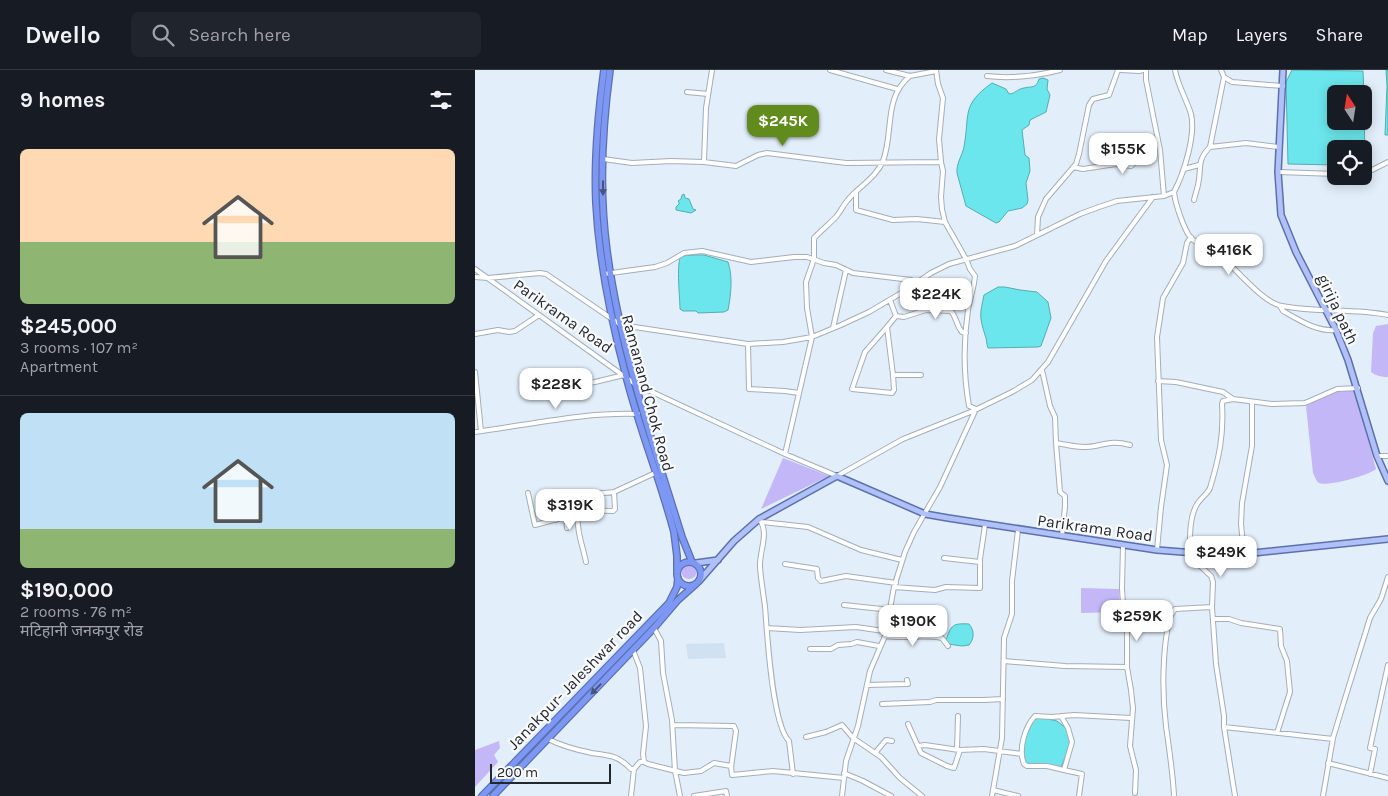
<!DOCTYPE html>
<html lang="en">
<head>
<meta charset="utf-8">
<style>
  :root { --surface:#171b24; --page:#20242c; --text:#f1f3f6; --muted:#9ea1a6; --line:#363941; --accent:#618c1d }
  body { margin:0; font-family:Karla,"Noto Sans Devanagari",sans-serif; background:var(--page); color:var(--text); height:100vh; display:flex; flex-direction:column; font-size:19px; white-space:nowrap }
  * { box-sizing:border-box; margin:0 }
  p { font-size:16px; color:var(--muted) }
  .icon { flex:none; width:28px; height:28px; fill:none; stroke:currentColor; stroke-width:2; stroke-linecap:round; stroke-linejoin:round }
  .map { position:relative; flex:1; overflow:hidden }
  .details { display:flex; flex-direction:column; background:var(--surface); width:475px }
  .details>* { flex:none }
  .needle { width:32px; rotate:348deg }
  .buttons { position:absolute; left:852px; top:15px; display:grid; gap:10px }
  .buttons a { display:grid; place-items:center; width:45px; height:45px; border-radius:8px; background:var(--surface); box-shadow:0 2px 12px #0003; font-size:25px }
  .scale { position:absolute; left:15px; bottom:12px; width:121px; box-sizing:border-box; padding-left:5px; border:2px solid #23282c; border-top:0; font-size:14px; line-height:18px; white-space:nowrap; color:#23282c; -webkit-text-stroke:4px #f8fafd; paint-order:stroke }
  .price { position:absolute; translate:-50% -42px; padding:0 11px; border-radius:10px; background:#fff; color:#222; font-size:16px; line-height:32px; filter:drop-shadow(0 1px 2px #0008) }
  .price::after { content:''; position:absolute; left:50%; top:30px; width:15px; height:11px; margin-left:-8px; background:inherit; clip-path:polygon(0 0,100% 0,50% 100%) }
  .price.current { background:var(--accent); color:#fff }
  ul { padding:0; list-style:none }
  li { display:grid; align-content:center; gap:10px; height:265px; padding:0 20px }
  li+li { border-top:1px solid var(--line) }
  li span { display:grid; place-items:center; height:155px; border-radius:8px; color:#555 }
  li>.icon { margin-inline-start:auto }
  span .icon { width:90px; height:90px; fill:#fffc; stroke-width:1 }
  li b { font-size:21px }
  h2 { display:flex; justify-content:space-between; align-items:center; height:60px; padding:0 20px; font-size:21px }
  header { display:flex; align-items:center; gap:30px; box-sizing:border-box; height:70px; padding:0 25px; background:var(--surface); border-bottom:1px solid var(--line) }
  header strong { font-size:24px }
  nav { display:flex; gap:28px; margin-inline-start:auto; font-size:18px }
  .search { width:350px; height:45px; background:var(--page); display:flex; align-items:center; gap:12px; box-sizing:border-box; padding:0 18px; border-radius:8px; color:var(--muted); font-size:19px }
  main { display:flex; flex:1; min-height:0 }
  .map>svg:first-child { display:block }
</style>
</head>
<body>
<header>
<strong>Dwello</strong>
<div class="search"><svg class="icon" aria-label="search" viewBox="0 0 24 24"><circle cx="10" cy="10" r="6"/><path d="M15 15l6 6"/></svg>Search here</div>
<nav><a>Map</a><a>Layers</a><a>Share</a></nav>
</header>
<main>
<section class="details">
<h2>9 homes<svg class="icon" aria-label="filters" viewBox="0 0 24 24"><path d="M4 7h16M4 17h16"/><circle cx="9" cy="7" r="2"/><circle cx="15" cy="17" r="2"/></svg></h2>
<ul>
<li><span style="background:linear-gradient(#ffd9b3 60%,#8fb573 0)"><svg class="icon" aria-label="home" viewBox="0 0 24 24"><path d="M3 11l9-7 9 7M6 9v11h12V9"/></svg></span><div><b>$245,000</b><p>3 rooms · 107 m²</p><p>Apartment</p></div></li>
<li><span style="background:linear-gradient(#bfe0f5 75%,#8fb573 0)"><svg class="icon" aria-label="home" viewBox="0 0 24 24"><path d="M3 11l9-7 9 7M6 9v11h12V9"/></svg></span><div><b>$190,000</b><p>2 rooms · 76 m²</p><p>मटिहानी जनकपुर रोड</p></div></li>
</ul>
</section>
<div class="map">
<svg width="913" height="726" viewBox="0 0 913 726">
  <rect width="100%" height="100%" fill="#e2eefa"/>
  <path fill="#d0e1f1" d="M249,573l2,15 -38,1 -2,-15z"/>
  <path fill="#c4b7f8" d="M913,254v53c-6,0 -12,-1 -17,-5l2,-39 3,-7z
    M877,320l3,2 21,77c-6,6 -49,18 -57,14 -3,-2 -4,-6 -6,-10l-7,-67 29,-15z
    M308,388l46,18 -68,33z
    M206 501a8 8 0 1 1 16 0a8 8 0 1 1-16 0Z
    M606,518l38,1 1,23 -39,1z
    M24,671l1,7 -6,7 4,7 -23,25v-37z"/>
  <path fill="#6be6ec" stroke="#55adb2" d="M817,0l71,1 1,23h-28v27h28v-17l1,56 -1,-11h-28v16l-48,-1 -2,-82z
    M911,0h2v65h-3l2,-49z
    M568,8l5,2 -1,9 3,6 -4,17 -16,8 -1,5 -7,5 3,25 4,3 1,13 -4,12 2,17 -1,4 -5,4 -14,3 -9,11 -3,1 -30,-17 -9,-33c-1,-9 5,-17 7,-26 6,-33 -3,-42 28,-64l14,6 3,5c6,0 8,-5 15,-6 8,-2 12,1 15,-9z
    M209,124l1,4 4,1 4,10 3,1 -5,3 -15,-3v-3l3,-3v-2l-1,-1 3,-2 1,-4z
    M219,185h10l24,7c5,14 3,33 0,48l-4,2 -26,1 -2,-2h-13l-3,-2c0,-11 -4,-45 1,-53z
    M523,217h7l15,3 17,2 11,10 3,16 -10,28 -3,1 -50,1c-2,-5 -1,-9 -3,-13 -6,-19 -5,-21 -1,-40z
    M494,554c6,7 5,15 0,21l-7,1 -14,-2 -2,-4c5,-15 7,-17 23,-16z
    M564,647l18,4 10,8 4,14 -10,24 -36,-4c-2,-16 -1,-38 14,-46z"/>
  <g fill="none" stroke-linecap="round" stroke-linejoin="round">
    <g stroke="#a3aeb9" stroke-width="6">
      <path id="minor" d="M237,0l-6,38 -2,54 32,4 22,-11 9,-2 79,10 95,-1
        M355,0l67,19
        M411,0l24,6 26,-5
        M646,0l18,1 4,-1
        M671,0v10l14,70 4,46
        M746,0l3,7 8,5 51,4
        M512,6c25,3 49,0 73,-6
        M212,22l21,2
        M735,77l36,-4 33,4
        M128,89l29,4 39,-2 33,1
        M598,97l10,2 33,-5 15,2 4,-4 2,-16 20,-5
        M709,99l15,-4
        M803,102l58,2
        M889,102l8,-2 16,-8
        M381,122v18l37,10 24,-1 28,3
        M699,122c1,11 10,38 17,46 8,8 21,11 30,18 15,13 42,47 61,50 35,7 71,2 106,9
        M699,122c10,-19 22,-57 17,-78 -5,-16 -13,-28 -16,-44
        M719,130c1,-5 3,-10 4,-15 4,-17 -2,-24 12,-38l14,-70
        M562,165l1,-18 8,-18 30,-35 3,-10 10,-49 4,-6 16,-4 9,-25
        M0,199l160,115 150,70 52,22 66,-37 70,-28 39,-19 20,-12 16,-18 58,-101 47,-64
        M129,204l51,-7 12,-4 17,-10 18,-2 49,11 43,-5h13l17,6 12,2 17,8 58,7 5,4
        M0,207l13,1 52,-5 6,1 75,51 127,19 35,-2 29,-5 29,-12 28,-13 39,-23 23,-16 18,-9 66,-18 65,-32 19,-7 18,-6 47,-5 10,-4
        M415,230l6,16 -9,11 6,48h28
        M805,236l3,5c16,9 34,21 53,19
        M421,246l8,1 22,-7 25,1c6,7 5,14 11,21l4,1
        M412,257l-22,25 -13,37 40,4 2,-3 -1,-15
        M358,258l13,-58
        M0,264l23,-4 11,2 6,-1 24,-16
        M273,274l1,45 36,2 14,2
        M567,300l8,36 5,11 1,26
        M0,302l6,59
        M683,311l18,1 47,10 10,7 39,5 33,-1 32,-14 21,-1
        M85,317l35,-5 29,-7
        M0,362c54,-7 108,-20 163,-18
        M310,384l27,-117 -5,-29 -1,-26 8,-23v-21c7,-7 15,-14 22,-21 4,-5 7,-11 11,-16 10,-13 29,-23 36,-40 11,-29 0,-63 27,-85
        M902,386h11
        M53,423l7,32 41,-11
        M75,427l6,23
        M102,440l36,1 2,-2 -1,-17
        M91,447l1,11
        M284,449c11,14 0,32 1,48 1,13 3,26 5,39 2,26 7,118 24,135l4,33
        M286,452l47,5 53,23 41,10
        M587,466l3,-29v-11l-5,-4 -4,-49c12,2 26,6 39,3 14,-3 20,-5 35,-1
        M648,475l-1,43 2,32 3,10v37l4,23 2,18 -3,38 6,24 -1,23
        M682,480l4,-43 6,-42 -6,-25 -4,-103 6,-39 20,-35 4,-20 4,-6
        M715,483c0,-15 -1,-33 6,-47 4,-8 11,-11 14,-18 9,-30 14,-53 12,-84l1,-3 10,-2
        M721,484v8l15,14 2,6 -1,25 4,57 8,52v11
        M769,484l-3,-30 1,-21 10,-57v-44
        M469,488l36,4
        M111,492c-2,-10 -5,-19 -7,-29 -2,-13 -2,-24 -5,-37l40,-4 41,-19
        M310,494l32,5 1,9 3,3 25,-5 50,7
        M419,517l41,3 11,-3 34,1v-29l5,-34
        M369,535l47,5
        M695,547c-8,32 -8,77 -4,109 3,23 7,47 8,70
        M738,549h16l12,4 39,6 1,17 6,15 3,31 -13,41
        M649,550l14,-5 32,2 5,-8 37,-2
        M179,558l7,13 2,32 9,47 3,51 5,25
        M292,558l33,2 56,-3 28,4
        M410,566c19,3 38,-2 57,2l6,8
        M335,579h21l7,-4 13,-1 6,-2 22,4
        M158,580l7,18 6,58 -3,28 1,8
        M529,591l61,5 62,1
        M392,615l41,-1 -1,-4
        M407,634l48,-2 6,-2h48l19,-1
        M586,646l7,12 4,14 -8,28 -17,-4h-20l-3,-2c-6,-15 1,-37 11,-48l17,1 22,-2 57,3
        M433,654l13,29 26,13 7,2 6,-18
        M198,655l61,1 2,5 -5,37
        M331,667l20,-5 16,-7 11,13 28,19 19,21 22,18
        M73,669c14,7 29,11 44,14 19,3 25,2 39,16h3l6,-7h4l4,2 36,9 17,-2 13,-8 17,3 1,9 41,-4 71,7
        M443,676l7,-1 34,5 25,-1 38,5
        M482,679l1,-33
        M400,683l11,-13 6,1
        M853,693l60,15
        M589,700l18,4 -3,22
        M369,703l19,8 28,15
        M895,704l5,-25 -5,-1 18,-83
        M518,720l25,6
        M156,726l3,-27
        M219,726l32,-5 1,5
        M367,726l4,-35 12,-35 12,-55 15,-35 9,-49 11,-35 9,-20 26,-45 36,-78 -7,-3c-6,-34 -6,-62 -1,-96 2,-12 6,-22 7,-34l-5,-7 -4,-10 -21,-37 -3,-13 -1,-12 2,-26 -2,-9 -2,-23 4,-41 -5,-14 -2,-14
        M517,726l10,-58 2,-100 8,-24v-33l6,-51
        M760,726l-11,-69 109,12
        M848,726l10,-58 10,-33 27,-87 11,-19 7,-22"/>
    </g>
    <g stroke="#5d70ae" stroke-width="8">
      <path id="major" d="M808,0l-5,102 3,43 15,37 40,78 12,30 29,96 11,25
        M221,493l22,-3
        M224,511l35,-40 25,-22 78,-43 88,38 23,4 209,32 64,5 23,-1 144,-15"/>
    </g>
    <g stroke="#5d70ae" stroke-width="8">
      <path id="highway" d="M129,0c-6,44 -10,89 -8,133 3,58 15,117 30,173 13,52 34,103 48,156l3,24v16
        M135,0c-8,59 -11,122 -3,181 13,98 46,192 75,286l10,25
        M202 504a12 12 0 1 1 24 0a12 12 0 1 1-24 0Z
        M7,726l187,-193 8,-16 1,-9
        M18,726l161,-168 24,-28 18,-16"/>
    </g>
    <use href="#minor" stroke="#fff" stroke-width="4"/>
    <use href="#major" stroke="#b0c1f8" stroke-width="5"/>
    <use href="#highway" stroke="#7c97f4" stroke-width="5.5"/>
  </g>
  <defs><path id="oneway-solid" d="M-6-.8H1V-3.2L6.5 0L1 3.2V.8H-6Z" transform="scale(1.25)"/></defs>
  <g fill="#47547c">
    <use href="#oneway-solid" transform="translate(128 118) rotate(90)"/>
    <use href="#oneway-solid" transform="translate(121 619) rotate(134)"/>
  </g>
  <g text-anchor="middle" dominant-baseline="central" stroke-width="4.5" stroke-linejoin="round" paint-order="stroke">
    <g font-size="16" fill="#23282c" stroke="#f8fafd">
      <text transform="translate(863 239) rotate(65)">girija path</text>
      <text transform="translate(88 246) rotate(35)">Parikrama Road</text>
      <text transform="translate(173 323) rotate(75)">Ramanand Chok Road</text>
      <text transform="translate(620 458) rotate(8)">Parikrama Road</text>
      <text transform="translate(100 610) rotate(-46)">Janakpur- Jaleshwar road</text>
    </g>
  </g>
</svg>
<div class="buttons">
<a><svg class="needle" viewBox="-14 -14 28 28"><path d="M0-13l5 13h-10z" fill="#e53935"/><path d="M0 13l5-13h-10z" fill="#9ea1a6"/></svg></a>
<a><svg class="icon" aria-label="locate" viewBox="0 0 24 24"><circle cx="12" cy="12" r="6"/><path d="M12 2v4M12 18v4M2 12h4M18 12h4"/></svg></a>
</div>
<div class="scale">200 m</div>
<b class="price current" style="left:308px;top:77px">$245K</b>
<b class="price" style="left:648px;top:105px">$155K</b>
<b class="price" style="left:754px;top:206px">$416K</b>
<b class="price" style="left:461px;top:250px">$224K</b>
<b class="price" style="left:81px;top:340px">$228K</b>
<b class="price" style="left:95px;top:461px">$319K</b>
<b class="price" style="left:746px;top:508px">$249K</b>
<b class="price" style="left:662px;top:572px">$259K</b>
<b class="price" style="left:438px;top:577px">$190K</b>
</div>
</main>
</body>
</html>
